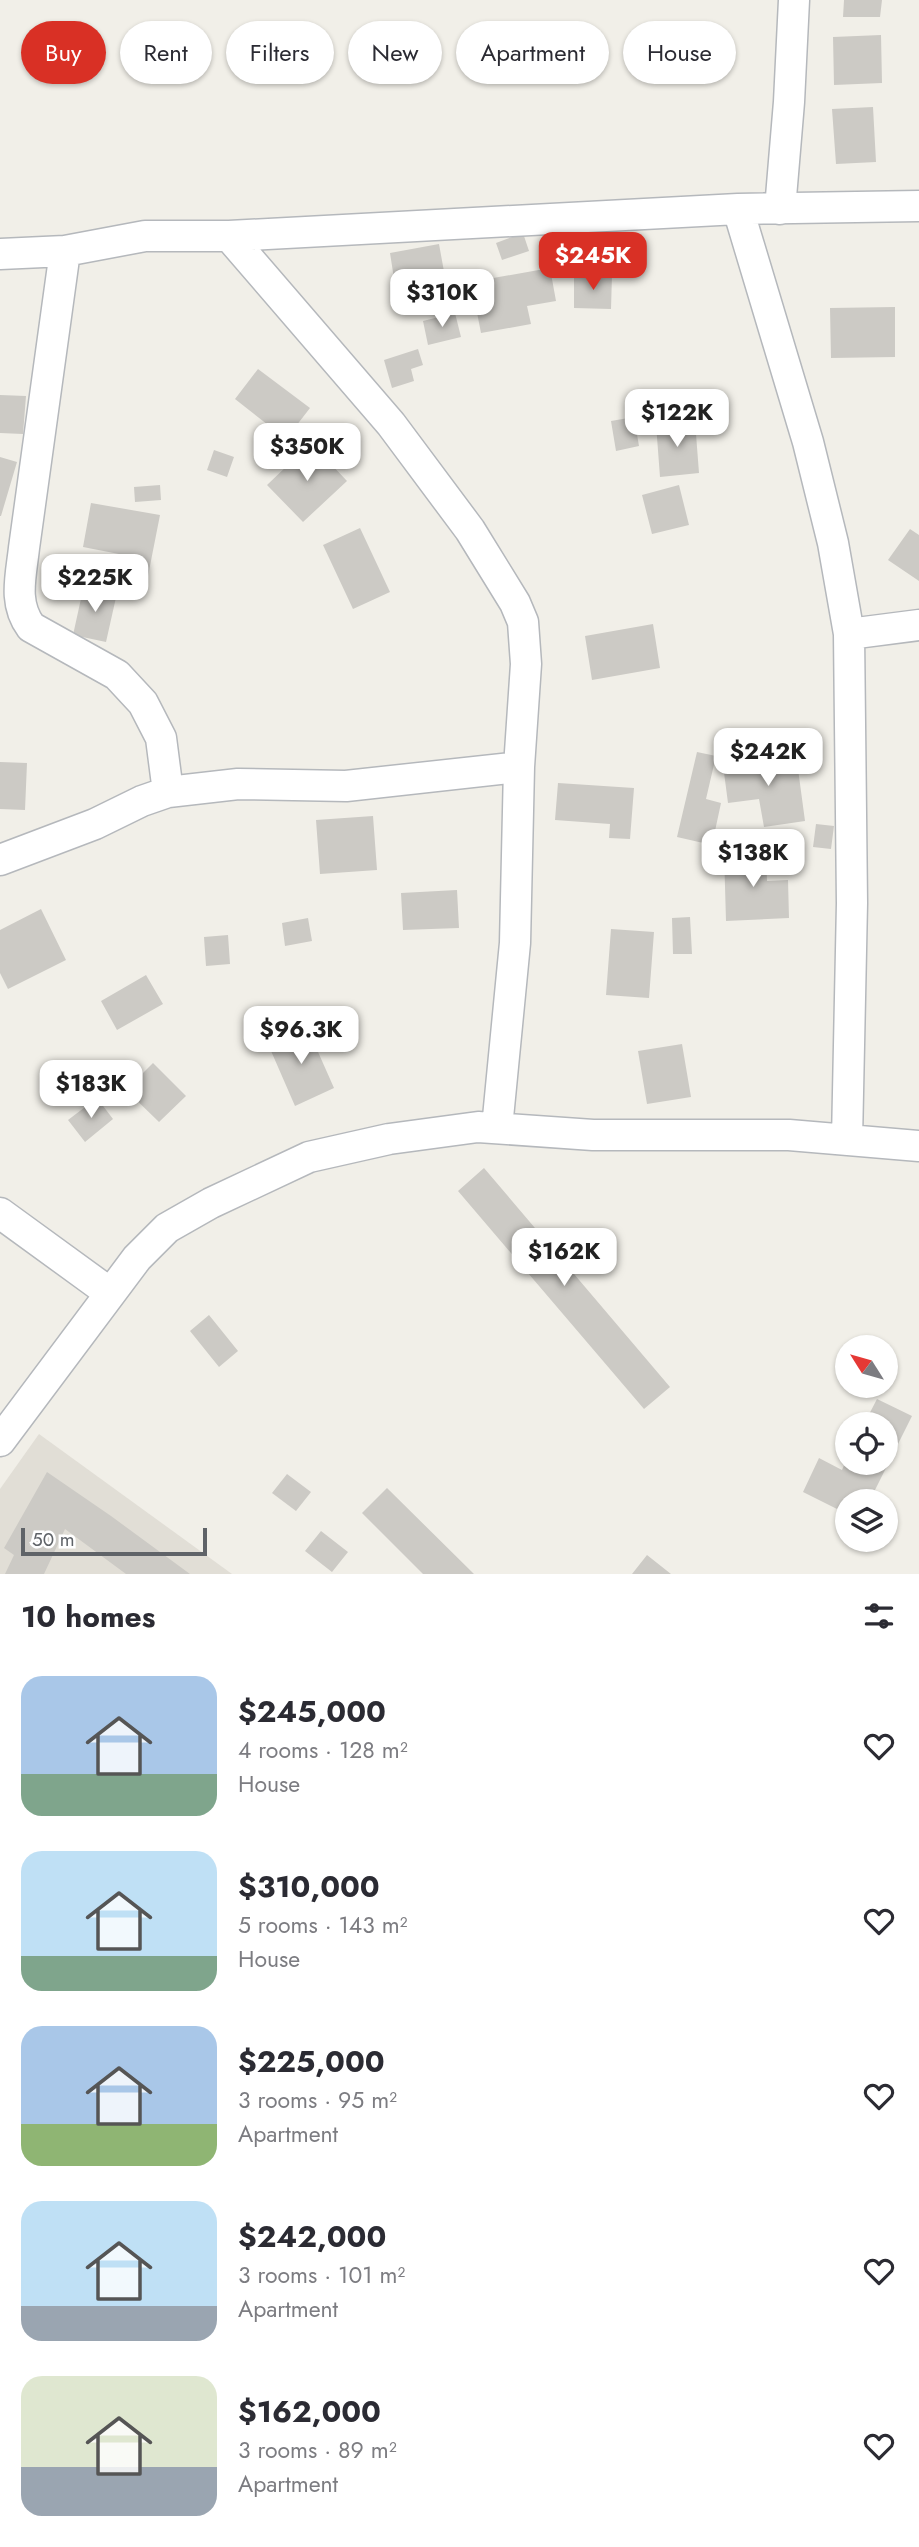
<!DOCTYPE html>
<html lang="en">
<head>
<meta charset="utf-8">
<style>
  :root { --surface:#fff; --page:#f2f2f3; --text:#2b2b33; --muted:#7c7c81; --accent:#d93025 }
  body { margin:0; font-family:Jost,sans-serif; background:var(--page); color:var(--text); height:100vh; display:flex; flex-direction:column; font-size:26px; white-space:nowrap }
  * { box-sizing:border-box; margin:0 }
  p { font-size:23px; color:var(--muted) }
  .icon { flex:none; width:38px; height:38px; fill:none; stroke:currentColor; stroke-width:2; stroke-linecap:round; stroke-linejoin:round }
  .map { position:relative; height:1574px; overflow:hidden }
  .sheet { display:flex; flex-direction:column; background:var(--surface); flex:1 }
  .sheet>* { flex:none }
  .hud { position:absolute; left:21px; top:21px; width:878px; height:63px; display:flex; gap:14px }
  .needle { width:46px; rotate:307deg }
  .buttons { position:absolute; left:835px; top:1335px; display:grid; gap:14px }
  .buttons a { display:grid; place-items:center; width:63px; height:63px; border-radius:50%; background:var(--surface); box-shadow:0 2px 5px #0004; font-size:35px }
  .scale { position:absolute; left:21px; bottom:18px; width:186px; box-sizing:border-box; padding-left:7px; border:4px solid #5f6368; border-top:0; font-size:19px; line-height:24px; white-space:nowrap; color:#5f6368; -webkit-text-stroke:5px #fff; paint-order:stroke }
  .price { position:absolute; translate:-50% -60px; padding:0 16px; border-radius:14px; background:#fff; color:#222; font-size:23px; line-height:46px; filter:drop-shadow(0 2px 4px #0008) }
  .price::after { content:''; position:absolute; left:50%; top:42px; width:21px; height:16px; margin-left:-10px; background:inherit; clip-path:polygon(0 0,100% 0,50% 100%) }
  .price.current { background:var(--accent); color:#fff }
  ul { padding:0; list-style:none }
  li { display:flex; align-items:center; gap:21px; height:175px; padding:0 21px }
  li span { display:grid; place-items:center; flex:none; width:196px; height:140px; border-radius:21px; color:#555 }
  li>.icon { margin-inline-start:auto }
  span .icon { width:84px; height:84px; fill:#fffc; stroke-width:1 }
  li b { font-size:30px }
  h2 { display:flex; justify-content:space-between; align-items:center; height:84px; padding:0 21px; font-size:30px }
  .tag { padding:0 24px; border-radius:32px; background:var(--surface); box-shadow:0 2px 5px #0004; font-size:24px; line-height:63px }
  .tag.current { background:var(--accent); color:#fff }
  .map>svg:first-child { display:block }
</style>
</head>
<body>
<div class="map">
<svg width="919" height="1574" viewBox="0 0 919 1574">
  <rect width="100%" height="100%" fill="#f1efe8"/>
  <path fill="#e1ded6" d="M39,1434l193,140h-232v-85z"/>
  <path fill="#cccac5" d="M844,0h38l-2,17h-37z
    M881,35l1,48 -48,2 -1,-48z
    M873,107l3,55 -40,2 -4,-55z
    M523,233l6,18 -27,9 -6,-17z
    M439,244l6,33 -50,8 -5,-32z
    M550,268l6,33 -29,5 4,18 -50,9 -10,-51z
    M574,275h38l-1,34 -37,-1z
    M895,307v50l-64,1 -1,-50z
    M455,313l6,24 -33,8 -5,-24z
    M418,349l5,16 -12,4 3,12 -22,7 -8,-28z
    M258,369l52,39 -24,31 -51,-40z
    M0,395l26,1 -3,38 -23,-1z
    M634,417l5,29 -23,5 -5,-30z
    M695,421l4,52 -39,4 -4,-53z
    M311,443l36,38 -44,41 -36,-37z
    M214,450l20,7 -7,20 -20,-7z
    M0,457l17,5 -16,54h-1z
    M160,485l1,15 -26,2 -1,-15z
    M679,485l10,40 -37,9 -10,-39z
    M91,503l69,12 -13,66 -27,-5 4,-21 -41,-8z
    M360,528l30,64 -37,17 -30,-64z
    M910,529l9,6v46l-31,-21z
    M84,585l33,8 -11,49 -33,-7z
    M653,624l7,44 -68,12 -7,-44z
    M697,752l19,4 -10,43 15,4 -9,42 -35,-8z
    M796,754l9,67 -41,6 -5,-28 -31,4 -5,-38z
    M0,762l27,1 -2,47 -25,-1z
    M558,783l76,5 -4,51 -21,-1 1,-14 -55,-4z
    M373,816l4,54 -57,4 -4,-54z
    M816,824l18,2 -3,23 -18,-2z
    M766,850l1,31 21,-1 1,38 -63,3 -2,-69z
    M457,890l2,38 -56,2 -2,-37z
    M41,909l25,51 -58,29 -8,-16v-43z
    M690,917l2,37h-19l-1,-36z
    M308,918l4,23 -27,5 -3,-23z
    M611,929l43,3 -5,66 -43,-3z
    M228,935l2,29 -24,2 -2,-29z
    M146,975l17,29 -46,26 -16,-29z
    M307,1027l27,61 -39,18 -27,-62z
    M682,1044l9,53 -44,7 -9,-53z
    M153,1063l33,33 -27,26 -33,-32z
    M97,1098l16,21 -28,23 -17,-22z
    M484,1168l186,219 -26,22 -186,-218z
    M209,1315l29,36 -19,16 -29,-36z
    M877,1399l35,17 -43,86h-22v12l-44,-22 16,-34 23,12 3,-7h41v-39h-22z
    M47,1472l64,44 79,58h-64l-61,-45 -21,45h-39l9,-19 -10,-7z
    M287,1474l24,18 -15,19 -24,-18z
    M387,1488l87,86h-51l-61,-61z
    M321,1531l27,21 -16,20 -27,-21z
    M647,1555l24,19h-39z"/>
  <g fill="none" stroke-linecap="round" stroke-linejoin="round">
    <g stroke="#b5b8bc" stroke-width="33">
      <path id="minor" d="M738,209l70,233 25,101 16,91 3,269 -5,237
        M780,209l9,-107 5,-102
        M229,236l162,188 79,106 45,73 8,19 3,42 -7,103 -4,176 -18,185
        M65,251l-41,297c-3,28 -11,55 7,79l86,48 26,28 18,35 7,54
        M0,254l65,-3 80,-15h84l509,-27 181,-3
        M849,634l70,-9
        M0,860l95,-36 47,-23 26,-9 70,-8 108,2 173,-19
        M0,1213l110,80
        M0,1441l137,-183 30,-30 44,-25 98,-46 80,-18 89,-12 115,8h196l130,11"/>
    </g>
    <use href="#minor" stroke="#fff" stroke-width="30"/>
  </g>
</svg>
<div class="buttons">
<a><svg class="needle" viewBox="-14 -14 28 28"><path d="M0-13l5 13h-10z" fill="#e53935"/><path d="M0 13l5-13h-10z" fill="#7c7c81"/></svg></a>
<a><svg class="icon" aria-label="locate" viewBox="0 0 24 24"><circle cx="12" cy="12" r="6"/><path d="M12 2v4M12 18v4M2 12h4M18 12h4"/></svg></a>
<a><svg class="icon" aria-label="layers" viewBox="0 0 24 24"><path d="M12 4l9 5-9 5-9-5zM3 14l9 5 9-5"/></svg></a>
</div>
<div class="scale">50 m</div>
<b class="price current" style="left:593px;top:292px">$245K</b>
<b class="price" style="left:442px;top:329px">$310K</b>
<b class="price" style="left:677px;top:449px">$122K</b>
<b class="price" style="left:307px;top:483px">$350K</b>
<b class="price" style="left:95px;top:614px">$225K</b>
<b class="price" style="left:768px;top:788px">$242K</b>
<b class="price" style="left:753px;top:889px">$138K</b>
<b class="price" style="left:301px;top:1066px">$96.3K</b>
<b class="price" style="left:91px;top:1120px">$183K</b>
<b class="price" style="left:564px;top:1288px">$162K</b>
<div class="hud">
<a class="tag current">Buy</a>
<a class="tag">Rent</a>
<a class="tag">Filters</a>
<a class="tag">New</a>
<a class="tag">Apartment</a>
<a class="tag">House</a>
</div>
</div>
<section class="sheet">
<h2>10 homes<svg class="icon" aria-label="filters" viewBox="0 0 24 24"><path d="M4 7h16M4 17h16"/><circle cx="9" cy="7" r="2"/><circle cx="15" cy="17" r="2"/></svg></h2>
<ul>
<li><span style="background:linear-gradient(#a9c7e8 70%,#7fa58c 0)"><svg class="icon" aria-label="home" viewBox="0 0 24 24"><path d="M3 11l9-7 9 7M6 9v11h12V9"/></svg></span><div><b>$245,000</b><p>4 rooms · 128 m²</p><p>House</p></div><svg class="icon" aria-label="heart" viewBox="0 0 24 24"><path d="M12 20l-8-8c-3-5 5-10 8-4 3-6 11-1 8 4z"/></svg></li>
<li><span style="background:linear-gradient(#bfe0f5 75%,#7fa58c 0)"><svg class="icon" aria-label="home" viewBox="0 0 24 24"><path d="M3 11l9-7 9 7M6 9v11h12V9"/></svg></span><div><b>$310,000</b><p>5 rooms · 143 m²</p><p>House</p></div><svg class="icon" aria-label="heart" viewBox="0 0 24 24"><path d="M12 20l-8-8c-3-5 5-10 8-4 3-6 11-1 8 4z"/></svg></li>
<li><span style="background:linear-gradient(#a9c7e8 70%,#8fb573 0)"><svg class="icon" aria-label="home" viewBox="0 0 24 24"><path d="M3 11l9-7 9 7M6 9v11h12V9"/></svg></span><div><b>$225,000</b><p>3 rooms · 95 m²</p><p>Apartment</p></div><svg class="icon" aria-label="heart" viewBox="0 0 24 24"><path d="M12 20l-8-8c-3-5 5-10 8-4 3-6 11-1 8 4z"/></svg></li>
<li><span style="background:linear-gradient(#bfe0f5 75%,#9aa5b1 0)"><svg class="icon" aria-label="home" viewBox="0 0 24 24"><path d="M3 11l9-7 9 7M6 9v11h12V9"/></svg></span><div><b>$242,000</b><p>3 rooms · 101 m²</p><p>Apartment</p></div><svg class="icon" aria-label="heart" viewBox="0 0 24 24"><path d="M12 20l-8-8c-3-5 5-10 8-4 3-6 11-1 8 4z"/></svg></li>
<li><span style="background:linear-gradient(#dfe7d0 65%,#9aa5b1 0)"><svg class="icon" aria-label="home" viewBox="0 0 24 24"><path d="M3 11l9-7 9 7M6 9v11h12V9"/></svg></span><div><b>$162,000</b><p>3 rooms · 89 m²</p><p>Apartment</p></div><svg class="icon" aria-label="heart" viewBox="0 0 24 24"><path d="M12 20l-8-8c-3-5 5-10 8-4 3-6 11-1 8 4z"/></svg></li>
</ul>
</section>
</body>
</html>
